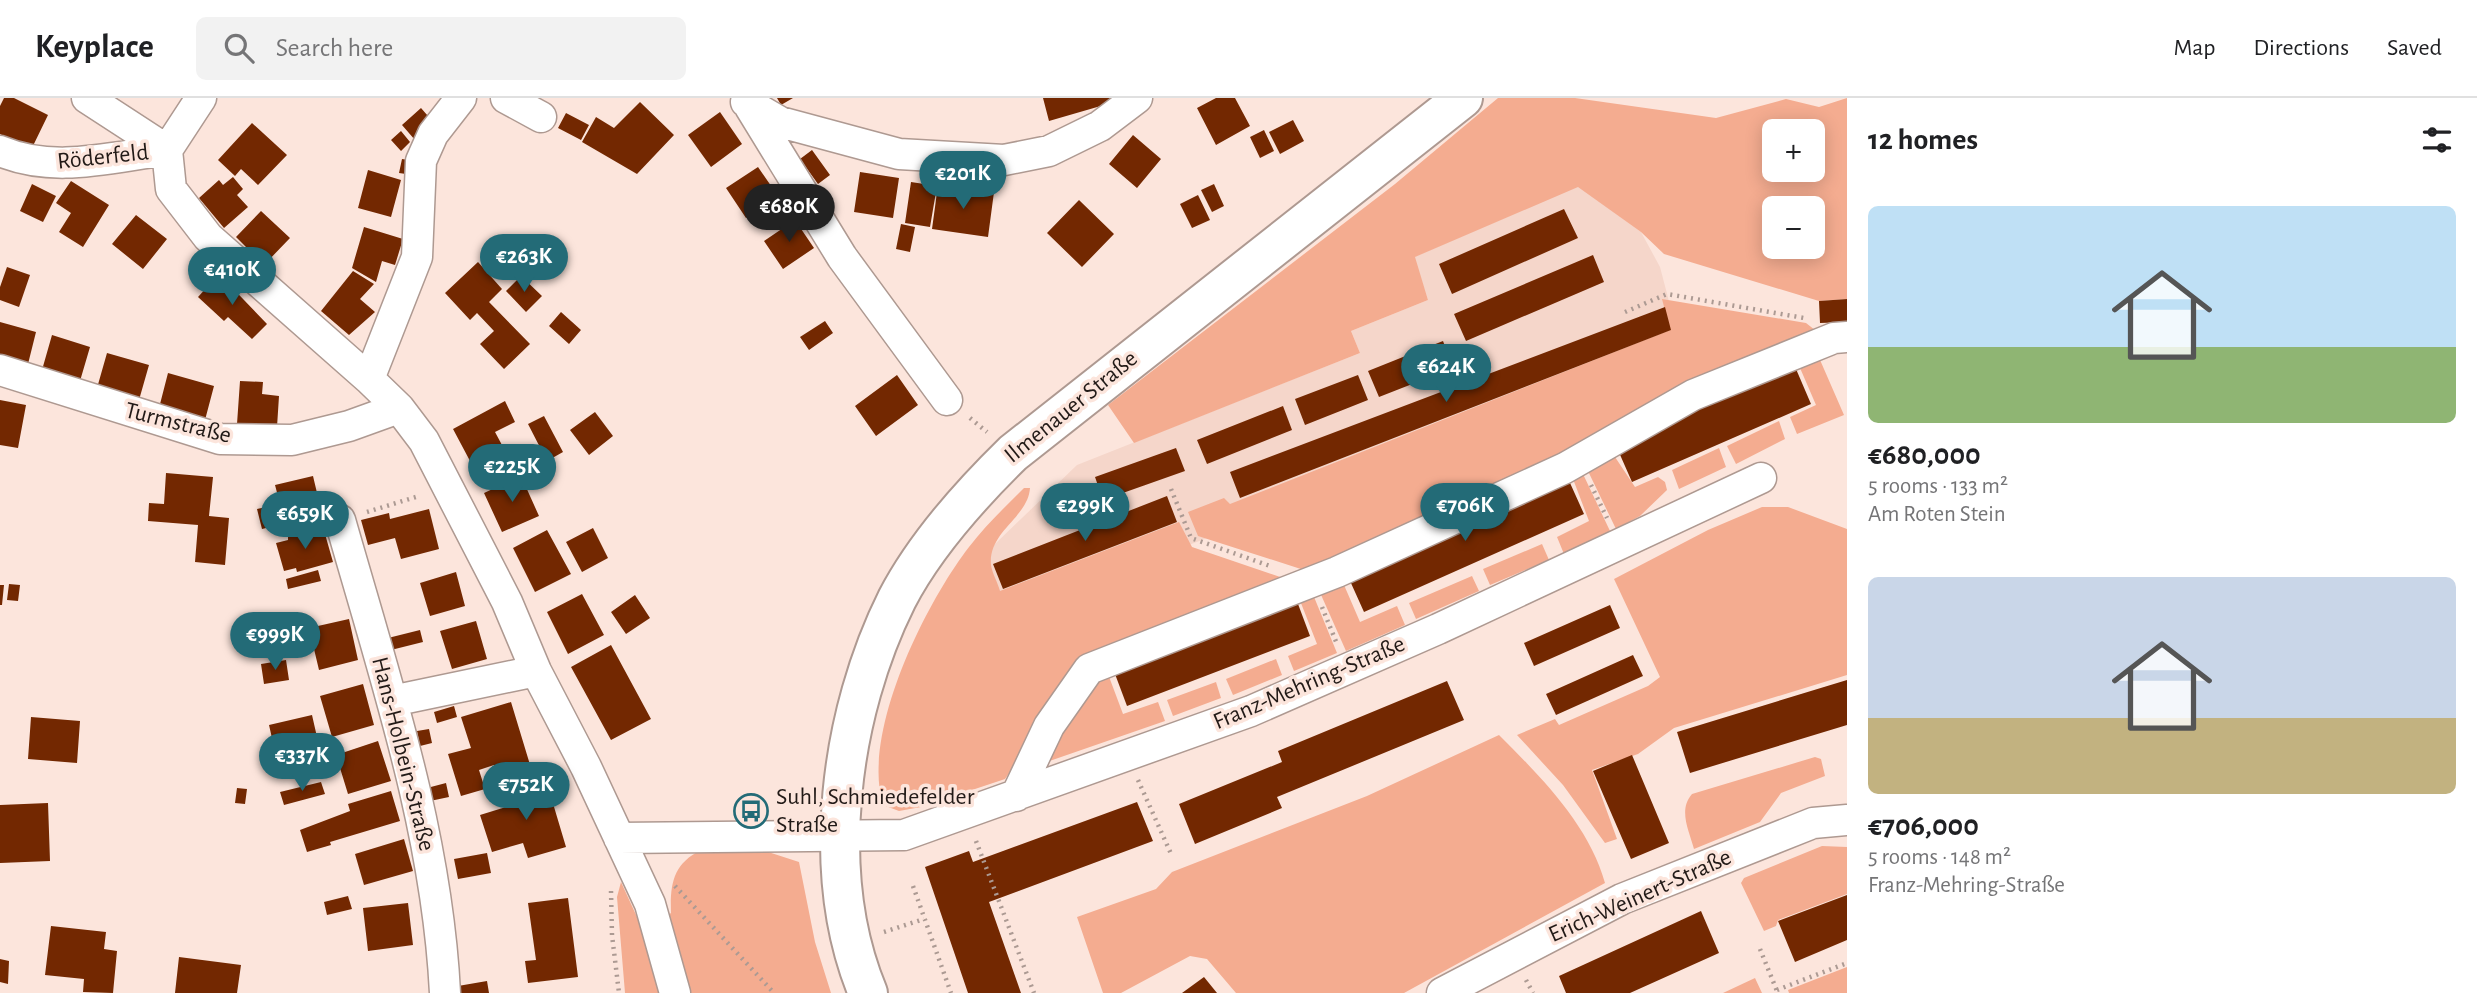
<!DOCTYPE html>
<html lang="en">
<head>
<meta charset="utf-8">
<style>
  :root { --surface:#fff; --page:#f2f2f2; --text:#202124; --muted:#757577; --line:#e0e0e0; --accent:#236b77 }
  body { margin:0; font-family:"Alegreya Sans",sans-serif; background:var(--page); color:var(--text); height:100vh; display:flex; flex-direction:column; font-size:26px; white-space:nowrap }
  * { box-sizing:border-box; margin:0 }
  p { font-size:23px; color:var(--muted) }
  .icon { flex:none; width:38px; height:38px; fill:none; stroke:currentColor; stroke-width:2; stroke-linecap:round; stroke-linejoin:round }
  .map { position:relative; flex:1; overflow:hidden }
  .side { display:flex; flex-direction:column; background:var(--surface); width:630px }
  .side>* { flex:none }
  .fabs { position:absolute; left:1762px; top:21px; display:grid; gap:14px }
  .fabs a { display:grid; place-items:center; width:63px; height:63px; border-radius:10px; background:var(--surface); box-shadow:0 4px 18px #0003; font-size:35px }
  .price { position:absolute; translate:-50% -60px; padding:0 16px; border-radius:24px; background:var(--accent); color:#fff; font-size:23px; line-height:46px; filter:drop-shadow(0 2px 4px #0008) }
  .price::after { content:''; position:absolute; left:50%; top:42px; width:21px; height:16px; margin-left:-10px; background:inherit; clip-path:polygon(0 0,100% 0,50% 100%) }
  .price.selected { background:#222; color:#fff }
  ul { padding:0; list-style:none }
  li { display:grid; align-content:center; gap:14px; height:371px; padding:0 21px }
  li span { display:grid; place-items:center; height:217px; border-radius:10px; color:#555 }
  li>.icon { margin-inline-start:auto }
  span .icon { width:126px; height:126px; fill:#fffc; stroke-width:1 }
  li b { font-size:30px }
  h2 { display:flex; justify-content:space-between; align-items:center; height:84px; padding:0 21px; font-size:30px }
  header { display:flex; align-items:center; gap:42px; box-sizing:border-box; height:98px; padding:0 35px; background:var(--surface); border-bottom:2px solid var(--line) }
  header strong { font-size:33px }
  nav { display:flex; gap:38px; margin-inline-start:auto; font-size:24px }
  .search { width:490px; height:63px; background:var(--page); display:flex; align-items:center; gap:18px; box-sizing:border-box; padding:0 24px; border-radius:10px; color:var(--muted); font-size:26px }
  main { display:flex; flex:1; min-height:0 }
  .map>svg:first-child { display:block }
</style>
</head>
<body>
<header>
<strong>Keyplace</strong>
<div class="search"><svg class="icon" aria-label="search" viewBox="0 0 24 24"><circle cx="10" cy="10" r="6"/><path d="M15 15l6 6"/></svg>Search here</div>
<nav><a>Map</a><a>Directions</a><a>Saved</a></nav>
</header>
<main>
<div class="map">
<svg width="1847" height="895" viewBox="0 0 1847 895">
  <rect width="100%" height="100%" fill="#fce5dc"/>
  <path fill="#f5d6ca" d="M1578,88l63,46 19,35 23,88 -697,268 -20,-51 111,-107 283,-112 -9,-22 77,-31 -14,-43z"/>
  <path fill="#f4ac90" fill-rule="evenodd" d="M1498,0h77l141,20 70,-19 33,8 28,-9v201l-28,2 -155,-47 -23,-22 -63,-45 -163,70 13,43 -77,31 9,22 -226,90 -26,-38 287,-221zM1774,33h39v39h-39zM1774,110h39v39h-39z
    M1662,201l144,24 14,11 -513,237 -109,-35 -10,-24 36,-14 6,6 440,-174z
    M1817,255l27,62 -47,19 -7,-17 26,-12 -19,-44z
    M1779,323l6,18 -49,25 -9,-18z
    M1719,350l7,19 -47,22 -7,-19z
    M1611,353l24,36 23,-10 7,5 2,8 -27,26 -24,13 -29,-60z
    M1583,376l27,57 -46,23 -7,-17 32,-16 -16,-42z
    M1024,390h6c-2,30 -42,43 -39,77 1,8 7,18 9,26l179,-69 13,25 100,34 -202,78 -85,120 -84,28 -22,4 -16,-6c-22,-72 42,-201 86,-258 16,-21 36,-40 55,-59z
    M1762,409h26l59,22v146l-173,53 -36,26 -46,16 25,69 -12,4 -42,-58 -46,-50 38,-16 4,6 89,-39 12,-9 -46,-98 94,-49z
    M1542,446l7,16 -59,25 -7,-16z
    M1472,478l7,15 -63,28 -7,-16z
    M1341,480l19,44 37,-16 8,19 -59,26 -28,-63z
    M1312,494l25,61 -43,18 -6,-15 29,-12 -18,-46z
    M1276,561l6,16 -49,20 -7,-16z
    M1108,576l15,40 35,-12 7,19 -127,44 53,-85z
    M1216,584l5,16 -48,18 -6,-16z
    M1499,637c42,42 90,90 106,148l-201,110h-168l-29,-34 -17,-3 -69,37h-18l-26,-76 79,-28 16,-17 195,-76z
    M1815,659l6,2 4,17 -44,17 -21,29 -66,27c-5,-19 -16,-39 -2,-55z
    M1822,748l25,1v47l-69,26 -2,6 -12,5 -23,-48 3,-5z
    M701,752h61l37,12 16,80 16,51h-142l-24,-76 6,-4c-1,-29 2,-49 30,-63z
    M621,784l21,46 18,65h-35l-8,-96z
    M1847,869v26h-58l-1,-3z
    M1755,880l7,15h-39z"/>
  <path fill="#732801" d="M4,0h10l34,17 -17,35 -31,-16v-28z
    M777,0h16l-12,7z
    M1043,0h67l1,5 -62,18z
    M1216,0h19l15,28 -34,19 -19,-37z
    M640,4l34,33 -37,39 -55,-32 14,-25 18,11z
    M421,10l13,15 -19,17 -13,-15z
    M720,14l22,32 -31,23 -23,-32z
    M566,15l23,12 -8,15 -23,-12z
    M1293,22l11,21 -24,13 -11,-22z
    M252,25l35,32 -29,30 -17,-16 -6,7 -17,-16z
    M1264,32l10,21 -14,7 -10,-21z
    M401,33l9,11 -9,9 -10,-11z
    M1133,37l28,24 -24,29 -28,-24z
    M812,52l18,25 -12,9 -18,-25z
    M402,61l13,2 -2,14 -14,-2z
    M758,69l20,29 -32,22 -20,-30z
    M368,72l33,10 -10,37 -33,-9z
    M860,74l39,6 -6,40 -39,-6z
    M233,79l10,12 -6,6 11,12 -24,21 -25,-30 20,-18 4,5z
    M71,83l38,24 -26,42 -24,-15 12,-19 -15,-10z
    M911,84l26,4 -7,41 -25,-4z
    M32,86l24,12 -13,26 -23,-11z
    M1214,86l10,22 -12,6 -11,-22z
    M938,87l56,7 -6,45 -56,-8z
    M1198,97l12,25 -18,8 -12,-24z
    M1079,102l35,34 -32,33 -35,-34z
    M1564,111l14,29 -126,56 -13,-30z
    M261,113l29,27 -26,27 -28,-28z
    M136,117l31,24 -24,30 -31,-25z
    M795,122l19,28 -31,21 -19,-28z
    M901,126l14,3 -5,25 -14,-3z
    M364,129l39,12 -8,26 -13,-4 -6,21 -24,-14z
    M1593,157l11,27 -138,59 -12,-27z
    M478,164l24,27 -13,13 41,42 -26,25 -24,-25 14,-13 -17,-18 -7,7 -25,-27z
    M7,169l23,8 -11,32 -19,-7v-13z
    M353,173l21,13 -14,15 15,13 -26,23 -28,-24z
    M219,176l48,50 -15,15 -24,-22 -4,4 -26,-24z
    M521,178l21,20 -16,16 -20,-21z
    M1847,201v23l-27,1 -1,-22z
    M1665,209l6,23 -431,168 -10,-26z
    M561,214l20,18 -12,14 -20,-18z
    M825,223l8,12 -24,17 -9,-13z
    M0,224l36,10 -8,32 -28,-8z
    M52,237l38,12 -10,34 -38,-11z
    M1443,243l10,27 -74,29 -11,-26z
    M107,255l42,12 -10,35 -42,-12z
    M1793,264l18,42 -179,78 -18,-41z
    M168,275l46,13 -9,34 -46,-12z
    M897,277l21,30 -42,31 -21,-30z
    M1358,277l10,25 -63,25 -10,-26z
    M240,283l23,1 -1,12 17,2 -2,31 -40,-3z
    M0,302l26,5 -8,43 -18,-3z
    M505,303l10,21 -20,10 15,28 -32,16 -25,-47z
    M1283,308l9,24 -85,34 -10,-24z
    M595,314l18,24 -24,19 -19,-25z
    M544,318l19,36 -16,9 -19,-37z
    M1176,350l9,23 -82,29 -8,-23z
    M166,375l47,4 -4,39 20,2 -4,47 -30,-3 3,-37 -50,-4 1,-18 15,1z
    M1566,376l18,40 -220,98 -18,-40z
    M313,378l9,38 -60,15 -5,-20 23,-5 -5,-19z
    M521,378l18,40 -37,16 -18,-39z
    M1167,398l10,26 -174,67 -10,-25z
    M429,411l10,40 -38,10 -6,-21 -27,7 -7,-25 28,-7 1,6z
    M323,429l10,35 -36,10 -1,-4 -12,3 -8,-28 12,-3v-4z
    M593,430l15,30 -26,14 -16,-30z
    M547,432l24,44 -36,18 -22,-44z
    M318,472l3,11 -33,8 -2,-10z
    M456,474l9,34 -35,10 -10,-33z
    M9,486l11,1 -2,16 -11,-1z
    M0,487h4l-2,20h-2z
    M582,496l22,41 -36,19 -21,-42z
    M635,497l15,23 -24,16 -15,-22z
    M1295,498l15,40 -183,70 -15,-40z
    M1610,507l10,23 -86,38 -10,-23z
    M349,521l9,41 -39,10 -10,-42z
    M476,523l11,38 -35,10 -12,-38z
    M420,532l3,12 -32,8 -3,-12z
    M611,547l40,74 -40,21 -40,-73z
    M1633,557l10,21 -87,39 -10,-21z
    M286,562l3,20 -25,4 -3,-20z
    M1847,582v45l-157,48 -13,-41z
    M1447,583l17,39 -187,77 5,11 -87,36 -16,-40 103,-42 -4,-11z
    M363,586l11,41 -42,12 -12,-41z
    M511,604l20,66 -33,10 -4,-13 -15,5 6,19 -24,7 -13,-42 23,-6 -10,-31z
    M454,608l3,11 -20,6 -3,-11z
    M312,617l5,22 -43,10 -5,-22z
    M31,619l49,4 -3,42 -49,-4z
    M429,631l3,14 -12,3 -3,-15z
    M323,641l3,14 -19,4 -3,-13z
    M378,643l13,40 -43,13 -12,-39z
    M1632,657l37,88 -38,16 -38,-88z
    M546,682l20,67 -38,11 -5,-15 -31,9 -12,-37 32,-10 -5,-14z
    M321,684l4,12 -41,11 -4,-13z
    M446,685l3,14 -19,4 -3,-13z
    M237,690l10,1 -2,15 -10,-1z
    M391,693l9,30 -70,21 1,3 -24,7 -7,-22 50,-19 -2,-7z
    M1137,704l16,39 -164,61 32,91h-53l-43,-126 44,-16 4,11z
    M48,705l2,58 -50,2v-58z
    M743,706h17v7l-17,1z
    M404,741l9,32 -49,14 -9,-31z
    M487,755l4,20 -33,6 -4,-20z
    M1847,797v45l-52,22 -17,-41z
    M348,798l4,13 -25,6 -3,-13z
    M568,800l10,79 -50,6 -3,-22 11,-1 -8,-57z
    M408,805l5,42 -45,6 -5,-43z
    M1701,813l18,42 -89,40h-64l-7,-17z
    M51,828l55,6 -2,17 13,2 -4,42 -30,-1 1,-13 -39,-4z
    M179,859l62,8 -4,28h-62z
    M0,861l9,2 -1,23 -8,-2z
    M1204,879l13,16h-35z
    M487,883l2,12h-29l-2,-7z"/>
  <g fill="none" stroke-linecap="round" stroke-linejoin="round">
    <g stroke="#ae9991" stroke-width="33">
      <path id="minor" d="M87,0l80,52
        M201,0l-34,52 4,39 37,48 161,142 30,29 25,33 83,161 29,69 50,96 64,137 25,89
        M506,0l35,19
        M746,4l34,20 119,32 105,6 45,-9 51,-25 37,-28
        M750,9l92,150 105,143
        M0,53c55,23 110,6 167,-1
        M0,272l220,69 72,1 57,-14 50,-18
        M369,281l48,-122 4,-96 12,-27 28,-36
        M340,422c44,155 97,311 105,473
        M392,603l144,-30
        M1016,698l33,-70 40,-57 248,-97 228,-104 128,-73 141,-57 13,-1
        M619,740l285,-3 347,-124 187,-82 323,-151
        M1442,895l180,-94 191,-76 34,-3"/>
    </g>
    <g stroke="#ae9991" stroke-width="42">
      <path id="major" d="M868,895c-50,-120 -28,-280 29,-394 28,-54 72,-103 116,-146l450,-355"/>
    </g>
    <path stroke="#ac9a93" stroke-width="4.5" stroke-dasharray="2 5" stroke-linecap="butt" d="M1625,214l42,-18 137,24
      M970,320l17,14
      M1591,387l16,33
      M1171,391l20,49 79,28
      M367,414l52,-16
      M1322,509l15,37
      M1138,682l34,76
      M976,743l58,152
      M675,788l99,107
      M913,788l38,107
      M611,793l1,44 7,58
      M884,834l40,-13
      M1760,851l17,42
      M1526,882l7,13
      M1777,892l70,-27"/>
    <use href="#minor" stroke="#fff" stroke-width="30"/>
    <use href="#major" stroke="#fff" stroke-width="38"/>
  </g>
  <defs>
    <g id="bus-ring" transform="scale(1.75)"><circle r="9.5" fill="#fce5dc" stroke="#236b77" stroke-width="1.5"/><path d="M-5-6H5V4H4V6H2V4H-2V6H-4V4H-5ZM-3.5-4V0h7V-4ZM-3.5 1.2v1.5H-2V1.2ZM2 1.2v1.5H3.5V1.2Z" fill="#236b77"/></g>
  </defs>
  <g fill-rule="evenodd">
    <use href="#bus-ring" x="751" y="713"/>
  </g>
  <g text-anchor="middle" dominant-baseline="central" stroke-width="7" stroke-linejoin="round" paint-order="stroke">
    <g font-size="24" fill="#221a17" stroke="#fce5dc">
      <text transform="translate(103 59) rotate(-6)">Röderfeld</text>
      <text transform="translate(1071 309) rotate(-39)">Ilmenauer Straße</text>
      <text transform="translate(178 325) rotate(14)">Turmstraße</text>
      <text transform="translate(1309 585) rotate(-23)">Franz-Mehring-Straße</text>
      <text transform="translate(403 656) rotate(76)">Hans-Holbein-Straße</text>
      <text transform="translate(1640 798) rotate(-24)">Erich-Weinert-Straße</text>
    </g>
    <g font-size="24" fill="#221a17" stroke="#fce5dc" text-anchor="start">
      <text x="776" y="699">Suhl, Schmiedefelder<tspan x="776" dy="28">Straße</tspan></text>
    </g>
  </g>
</svg>
<div class="fabs">
<a>+</a>
<a>−</a>
</div>
<b class="price" style="left:963px;top:113px">€201K</b>
<b class="price selected" style="left:789px;top:146px">€680K</b>
<b class="price" style="left:524px;top:196px">€263K</b>
<b class="price" style="left:232px;top:209px">€410K</b>
<b class="price" style="left:1446px;top:306px">€624K</b>
<b class="price" style="left:512px;top:406px">€225K</b>
<b class="price" style="left:1085px;top:445px">€299K</b>
<b class="price" style="left:1465px;top:445px">€706K</b>
<b class="price" style="left:305px;top:453px">€659K</b>
<b class="price" style="left:275px;top:574px">€999K</b>
<b class="price" style="left:302px;top:695px">€337K</b>
<b class="price" style="left:526px;top:724px">€752K</b>
</div>
<section class="side">
<h2>12 homes<svg class="icon" aria-label="filters" viewBox="0 0 24 24"><path d="M4 7h16M4 17h16"/><circle cx="9" cy="7" r="2"/><circle cx="15" cy="17" r="2"/></svg></h2>
<ul>
<li><span style="background:linear-gradient(#bfe0f5 65%,#8fb573 0)"><svg class="icon" aria-label="home" viewBox="0 0 24 24"><path d="M3 11l9-7 9 7M6 9v11h12V9"/></svg></span><div><b>€680,000</b><p>5 rooms · 133 m²</p><p>Am Roten Stein</p></div></li>
<li><span style="background:linear-gradient(#c9d6e8 65%,#c2b280 0)"><svg class="icon" aria-label="home" viewBox="0 0 24 24"><path d="M3 11l9-7 9 7M6 9v11h12V9"/></svg></span><div><b>€706,000</b><p>5 rooms · 148 m²</p><p>Franz-Mehring-Straße</p></div></li>
</ul>
</section>
</main>
</body>
</html>
